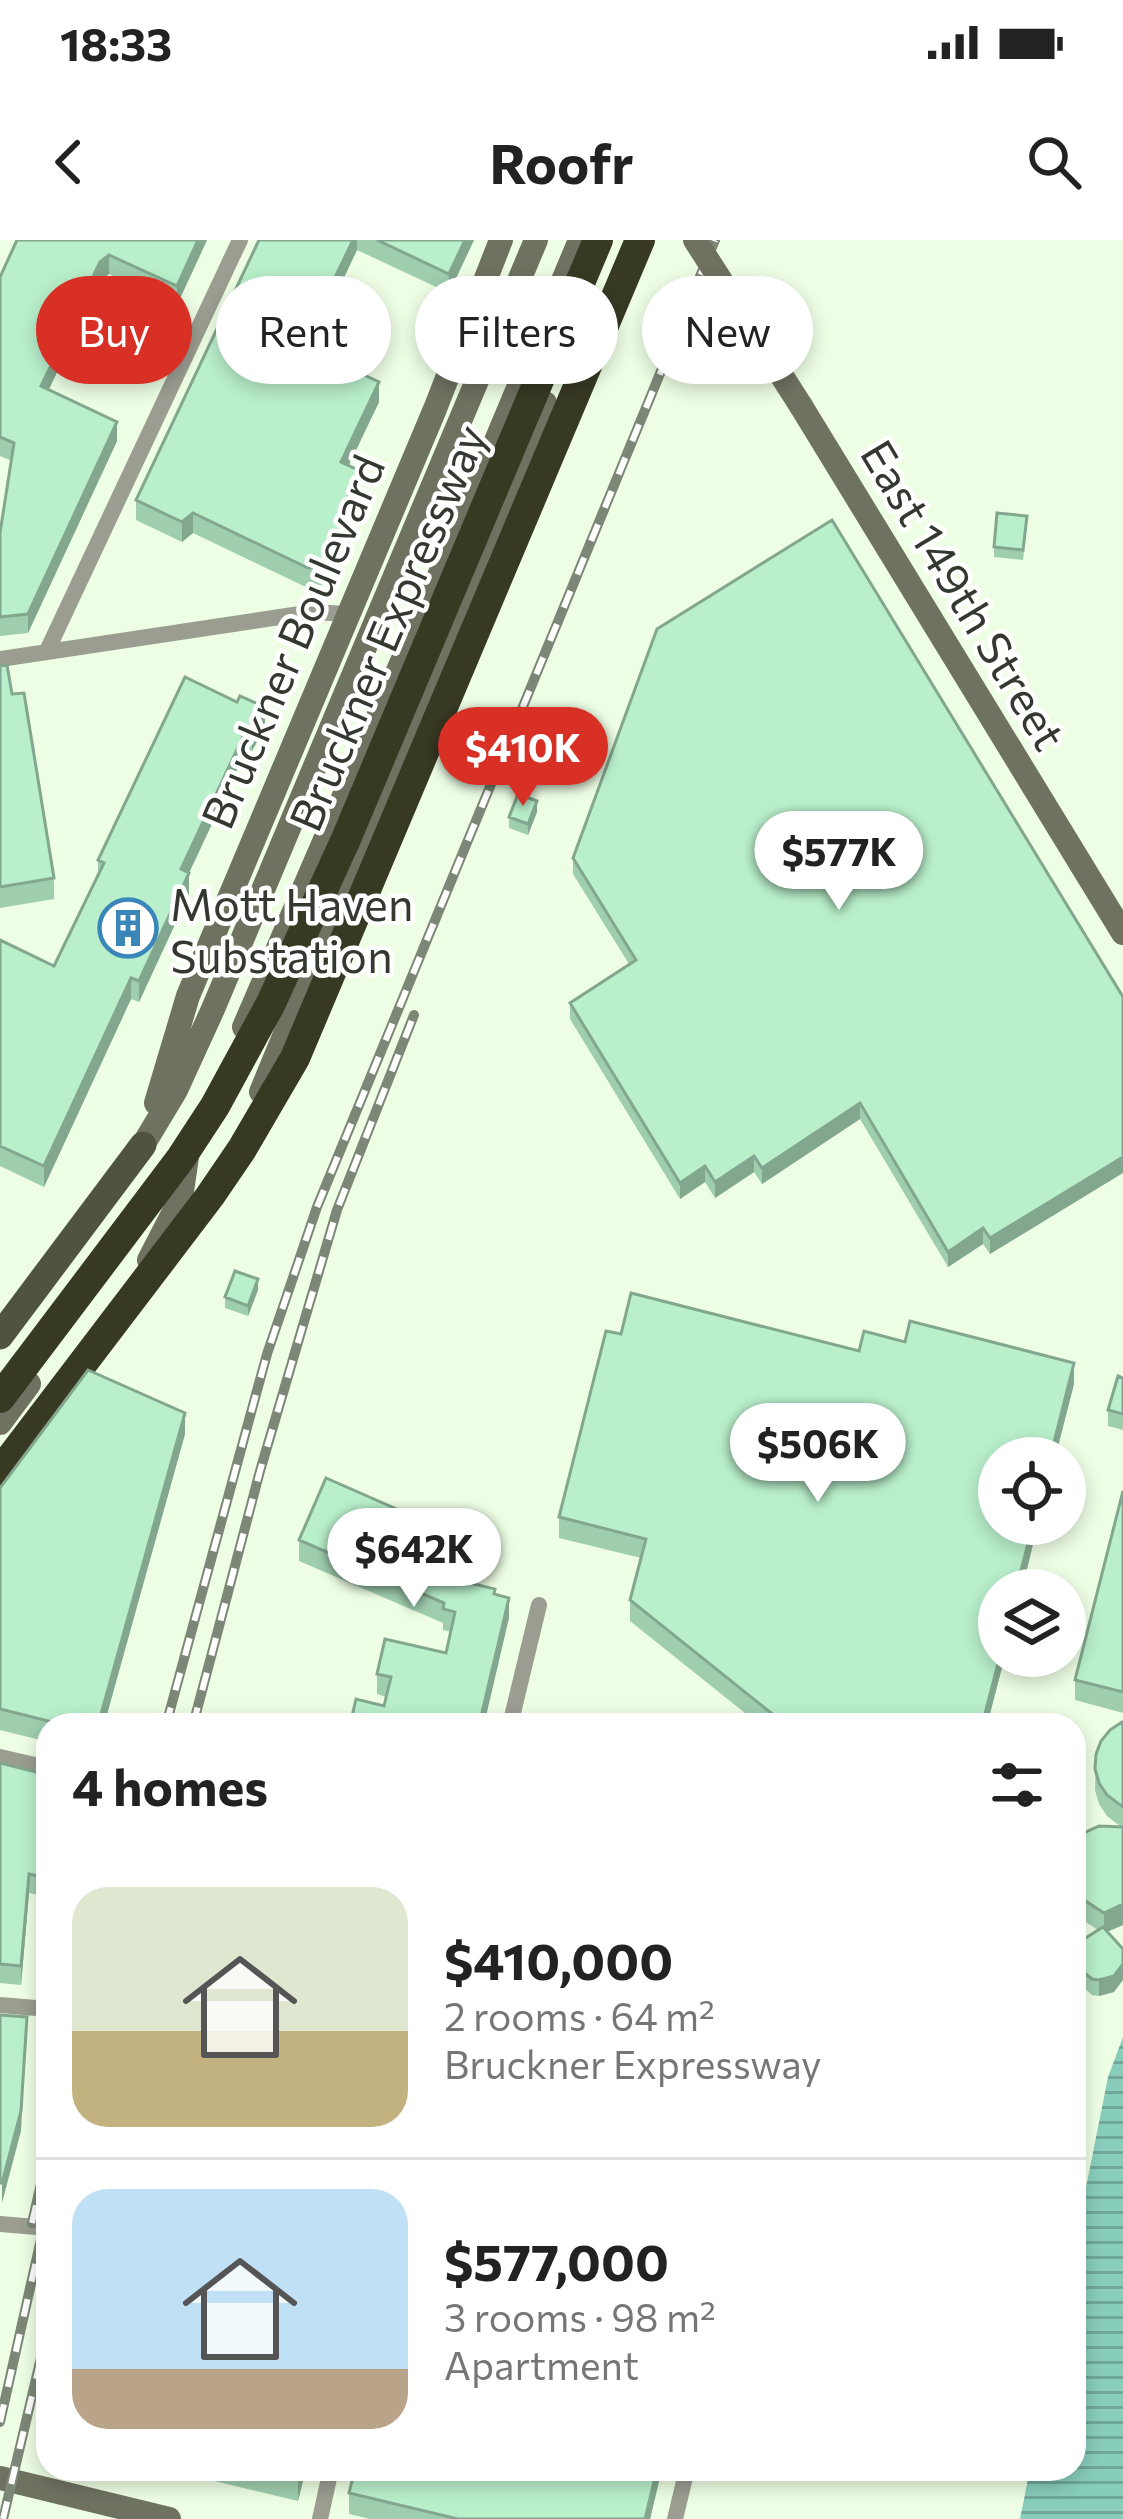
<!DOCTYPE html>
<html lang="en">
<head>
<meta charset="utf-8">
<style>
  :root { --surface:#fff; --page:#f2f2f2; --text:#222; --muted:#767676; --line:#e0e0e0; --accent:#d93025 }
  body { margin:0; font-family:Commissioner,sans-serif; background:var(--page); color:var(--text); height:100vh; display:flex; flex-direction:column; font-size:45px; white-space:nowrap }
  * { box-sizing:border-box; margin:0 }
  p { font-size:39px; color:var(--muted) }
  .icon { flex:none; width:66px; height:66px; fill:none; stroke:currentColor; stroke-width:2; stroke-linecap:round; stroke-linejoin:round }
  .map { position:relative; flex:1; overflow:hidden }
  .panel { position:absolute; left:36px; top:1473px; width:1050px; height:768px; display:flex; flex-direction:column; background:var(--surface); border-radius:36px; box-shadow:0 6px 18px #0003 }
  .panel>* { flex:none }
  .hud { position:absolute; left:36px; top:36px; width:1053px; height:108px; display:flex; gap:24px }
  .buttons { position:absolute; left:978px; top:1197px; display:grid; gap:24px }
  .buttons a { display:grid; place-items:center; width:108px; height:108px; border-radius:50%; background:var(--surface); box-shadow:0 6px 18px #0003; font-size:60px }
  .price { position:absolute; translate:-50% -102px; padding:0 27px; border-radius:42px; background:#fff; color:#222; font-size:39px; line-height:78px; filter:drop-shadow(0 3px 6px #0008) }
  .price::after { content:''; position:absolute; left:50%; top:72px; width:36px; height:27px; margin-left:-18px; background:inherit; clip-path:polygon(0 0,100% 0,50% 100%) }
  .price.on { background:var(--accent); color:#fff }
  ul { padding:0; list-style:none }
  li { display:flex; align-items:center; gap:36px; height:300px; padding:0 36px }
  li+li { border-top:3px solid var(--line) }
  li span { display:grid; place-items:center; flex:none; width:336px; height:240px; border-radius:36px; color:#555 }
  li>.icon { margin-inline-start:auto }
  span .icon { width:144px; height:144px; fill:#fffc; stroke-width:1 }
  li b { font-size:51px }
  h2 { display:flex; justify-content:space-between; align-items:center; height:144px; padding:0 36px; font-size:51px }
  .tag { padding:0 42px; border-radius:54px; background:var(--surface); box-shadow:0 6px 18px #0003; font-size:42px; line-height:108px }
  .tag.on { background:var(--accent); color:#fff }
  .status { display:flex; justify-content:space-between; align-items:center; height:84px; padding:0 60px; background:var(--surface); direction:ltr }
  .status svg { height:33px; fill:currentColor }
  header { display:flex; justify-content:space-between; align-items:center; height:156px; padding:0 36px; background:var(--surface); font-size:54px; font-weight:700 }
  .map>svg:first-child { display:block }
</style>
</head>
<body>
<div class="status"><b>18:33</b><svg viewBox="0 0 49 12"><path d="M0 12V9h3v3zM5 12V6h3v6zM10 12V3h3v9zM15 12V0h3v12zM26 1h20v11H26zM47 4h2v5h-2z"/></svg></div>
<header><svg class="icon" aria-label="back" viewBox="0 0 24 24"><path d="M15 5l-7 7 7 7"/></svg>Roofr<svg class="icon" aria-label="search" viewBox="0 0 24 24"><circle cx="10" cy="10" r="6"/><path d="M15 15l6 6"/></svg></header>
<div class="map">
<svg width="1123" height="2279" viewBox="0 0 1123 2279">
  <defs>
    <pattern id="water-rules" width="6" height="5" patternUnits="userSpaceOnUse" patternTransform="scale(3)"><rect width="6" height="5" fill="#88cdbc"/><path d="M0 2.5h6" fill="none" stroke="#70a799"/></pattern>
  </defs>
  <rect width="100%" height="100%" fill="#eefee5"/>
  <path fill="url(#water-rules)" d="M1123,1797v482h-103l10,-50h44v-221l34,-171z"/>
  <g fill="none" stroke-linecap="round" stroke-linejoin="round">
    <path stroke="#9b9d91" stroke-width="16" d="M47,411l193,-411
      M0,419l313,-47 34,2
      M510,1485l29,-120
      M0,1517l48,11
      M0,1765l48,4
      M0,1984l48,4
      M320,2279l11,-50
      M675,2279l12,-50"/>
    <path stroke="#6f7161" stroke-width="24" d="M801,166l322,527
      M244,787l210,-486 126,-301
      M261,852l284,-689
      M156,863l32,-107 247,-587 66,-169
      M143,905l33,-55 37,-81 323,-769
      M149,1020l32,-62 6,-41
      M0,1183l29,-39
      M0,2238l169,41"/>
    <path stroke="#50533f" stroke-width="27" d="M0,1096l143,-191"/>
    <path stroke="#373923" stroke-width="30" d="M0,1232l210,-276 32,-47 53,-91 345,-818"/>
    <g stroke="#7d8777" stroke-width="10">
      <path id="rail" d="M166,1485l101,-371 50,-147 398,-967
        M193,1485l67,-254 77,-261 77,-195
        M32,1983l16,-70
        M0,2182l48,-214
        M3,2279l45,-191"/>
    </g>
    <use href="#rail" stroke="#fff" stroke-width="6" stroke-dasharray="18" stroke-linecap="butt"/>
    <path stroke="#6f7161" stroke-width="24" d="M695,0l106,166"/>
    <path stroke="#373923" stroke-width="30" d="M0,1158l181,-240 34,-52 56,-103 75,-164 252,-599"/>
  </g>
  <path fill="#9fceaf" d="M17,0h190l-30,65 -68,-31 -9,7 -12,25 6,23 -22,46 -13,-7 -10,22 68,51 -89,192 -28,3v-103l12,-72 -12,-5v-179z
    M259,0h215l-25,53 -92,-43 -47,100 69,52 -31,63 12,25 -14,30 4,21 -21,42 -21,5 -115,-55 -11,9 -46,-22v-20z
    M1027,287l-4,33 -29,-3v-10z
    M0,426l12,28 42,184v21l-54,9z
    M185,437l80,50 -13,24 -5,-2 -58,124v21l-50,108 -8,-3 -87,188 -44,-21v-226l54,26 44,-90v-16z
    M537,572l-9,23 -19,-7v-11z
    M573,618l550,139 -133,257 -7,-10 -35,23 -88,-148 -98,65 -8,-12 -39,26 -10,-16 -25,17 -110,-180v-16l59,-39 -56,-90z
    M258,1050l-10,26 -23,-8v-11z
    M621,1094l238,17 215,33 -19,74h-56v198h6l-18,69h-227l-130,-104v-21l11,-42 -82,-20v-21z
    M1123,1138v52l-15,-4v-16z
    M185,1194l-81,291h-56v17l-48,-12v-242z
    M1123,1251v222l-48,-13v-20z
    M299,1300l159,17 -9,21 46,16 14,24 -125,88 2,-9 -9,-3v-20l69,-21 5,-21 -8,-2v-7l-144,-62z
    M1123,1482v203l-16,7 7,60 -15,4 -7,-1 -12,-11 -3,-15v-16l21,-23 -17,-11 -7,-8v-65l46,-20 -13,-10 -8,-12 -4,-14 1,-36z
    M0,1523l48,12v122l-19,-4 -8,92 -21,-2z
    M165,2229h141l-8,32z
    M662,2229l-12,50h-280l-21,-5v-21z"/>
  <path fill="#82a78e" d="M198,0h9l-30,65v-19z
    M353,0h4v10l-55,116v-20z
    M465,0h9l-25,53v-19z
    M109,15v19l-9,7 -19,39v-19l19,-39z
    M94,70v19l-22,46v-19z
    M59,109v19l-18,37v-19z
    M379,142v20l-38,80v-20z
    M117,182v19l-89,192v-19z
    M360,231v19l-21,46v-20z
    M193,273v20l-11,9v-20z
    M350,282v19l-21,42v-19z
    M265,467v20l-13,24v-21z
    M247,488v21l-66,141v-21z
    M537,561v11l-9,23v-11z
    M189,633v21l-50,108v-21z
    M131,738v21l-87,188v-21z
    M860,863v16l-98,65v-16z
    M754,916v16l-39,26v-16z
    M1123,917v16l-133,81v-16z
    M705,926v16l-25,17v-16z
    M983,988v16l-35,23v-15z
    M258,1039v11l-10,26v-10z
    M1074,1123v21l-19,74h-5z
    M185,1173v21l-81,291h-6z
    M1033,1284h5l-16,66h-6z
    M458,1296v21l-17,40v-21z
    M509,1358v20l-25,107h-5z
    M1000,1416h5l-18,69h-5z
    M29,1634v19l-8,92v-19z
    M1123,1664v21l-19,8v-20z
    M1123,1724v16l-9,12 -15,4v-16z
    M27,1777l-6,114 -19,72v-20z
    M301,2229h5l-8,32v-21z
    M657,2229h5l-12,50h-5z"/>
  <path fill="#b9efcb" stroke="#82a78e" stroke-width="3" d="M17,0h181l-21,46 -68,-31 -9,7 -19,39 13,9 -22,46 -13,-7 -18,37 76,36 -89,192 -28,3v-84l14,-90 -14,-6v-160z
    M259,0h94l-51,106 77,36 -38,80 19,9 -21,45 11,6 -21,42 -21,4 -115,-55 -11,9 -46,-22z
    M377,0h88l-16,34z
    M997,273l30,3 -4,34 -29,-3z
    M832,280l291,477v160l-133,81 -7,-10 -35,24 -88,-149 -98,65 -8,-12 -39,26 -10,-16 -25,17 -110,-180 66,-43 -63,-102 84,-229z
    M7,425l5,29 12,-1 30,185 -54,9v-221z
    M185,437l52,25 3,-6 25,11 -13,23 -5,-2 -66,141 8,4 -50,108 -8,-3 -87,188 -44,-20v-206l54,26 50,-103 -6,-3z
    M518,554l19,7 -9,23 -19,-7z
    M235,1031l23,8 -10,27 -23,-9z
    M631,1053l228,58 5,-20 41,11 5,-21 164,42 -24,95h-51v66h34l-17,66h-17l1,66 -18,69h-196l-156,-125 16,-61 -87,-22 47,-186 15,3z
    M88,1130l97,43 -87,312h-34l-64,-16v-221z
    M1118,1136l5,2v36l-15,-4z
    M326,1238l132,58 -17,40 54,13 -1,5 15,4 -30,127h-129l6,-26 28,7 7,-29 -14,-3 8,-35 61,14 9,-41 -12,-3 1,-6 -145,-63z
    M1123,1251v201l-48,-12z
    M1122,1482h1v85l-16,-12 -8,-12 -4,-14 1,-15 5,-13 9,-11z
    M0,1523l48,12v103l-19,-4 -8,92 -21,-2z
    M1099,1586l24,1v77l-19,9 -23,-15 -7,-7v-45l12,-14z
    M1103,1687l20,22v15l-9,12 -15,4 -7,-1 -12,-10 -3,-16 7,-14z
    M0,1775l27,2 -6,94 -19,72h-2z
    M251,2229h50l-3,11z
    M355,2229h302l-12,50h-187l-109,-26z"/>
  <defs>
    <g id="building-ring" transform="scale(3)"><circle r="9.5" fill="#fff" stroke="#3a86b9" stroke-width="1.5"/><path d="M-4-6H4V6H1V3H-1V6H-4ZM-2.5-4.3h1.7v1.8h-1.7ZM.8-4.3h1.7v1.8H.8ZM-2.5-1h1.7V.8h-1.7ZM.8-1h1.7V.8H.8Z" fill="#3a86b9"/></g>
  </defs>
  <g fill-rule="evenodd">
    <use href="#building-ring" x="128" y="688"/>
  </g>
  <g text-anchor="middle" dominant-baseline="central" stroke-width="9" stroke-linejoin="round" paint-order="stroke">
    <g font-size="45" fill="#333930" stroke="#fff">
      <text transform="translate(965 354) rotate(59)">East 149th Street</text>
      <text transform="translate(386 387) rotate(-67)">Bruckner Expressway</text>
      <text transform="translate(291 401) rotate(-67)">Bruckner Boulevard</text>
    </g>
    <g font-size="45" fill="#333930" stroke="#fff" text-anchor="start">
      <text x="170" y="662">Mott Haven<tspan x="170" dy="52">Substation</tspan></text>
    </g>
  </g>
</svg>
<div class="buttons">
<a><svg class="icon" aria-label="locate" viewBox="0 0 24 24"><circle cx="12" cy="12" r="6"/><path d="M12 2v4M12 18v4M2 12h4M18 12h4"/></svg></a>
<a><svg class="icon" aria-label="layers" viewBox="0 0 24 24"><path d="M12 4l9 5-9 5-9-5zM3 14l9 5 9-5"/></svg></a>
</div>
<b class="price on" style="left:523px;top:569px">$410K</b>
<b class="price" style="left:839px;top:673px">$577K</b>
<b class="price" style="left:818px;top:1265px">$506K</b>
<b class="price" style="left:414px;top:1370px">$642K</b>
<div class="hud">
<a class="tag on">Buy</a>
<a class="tag">Rent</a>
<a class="tag">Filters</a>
<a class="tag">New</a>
</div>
<section class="panel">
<h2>4 homes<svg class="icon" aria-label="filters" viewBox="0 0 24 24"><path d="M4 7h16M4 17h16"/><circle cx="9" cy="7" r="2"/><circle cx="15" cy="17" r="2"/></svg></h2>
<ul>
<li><span style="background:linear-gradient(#dfe7d0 60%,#c2b280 0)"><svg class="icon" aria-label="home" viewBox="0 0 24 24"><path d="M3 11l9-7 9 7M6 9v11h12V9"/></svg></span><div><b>$410,000</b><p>2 rooms · 64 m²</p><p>Bruckner Expressway</p></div></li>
<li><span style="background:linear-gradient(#bfe0f5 75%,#b9a48a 0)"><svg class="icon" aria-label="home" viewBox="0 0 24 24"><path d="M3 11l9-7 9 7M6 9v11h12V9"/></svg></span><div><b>$577,000</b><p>3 rooms · 98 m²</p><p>Apartment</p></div></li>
</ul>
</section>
</div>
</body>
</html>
